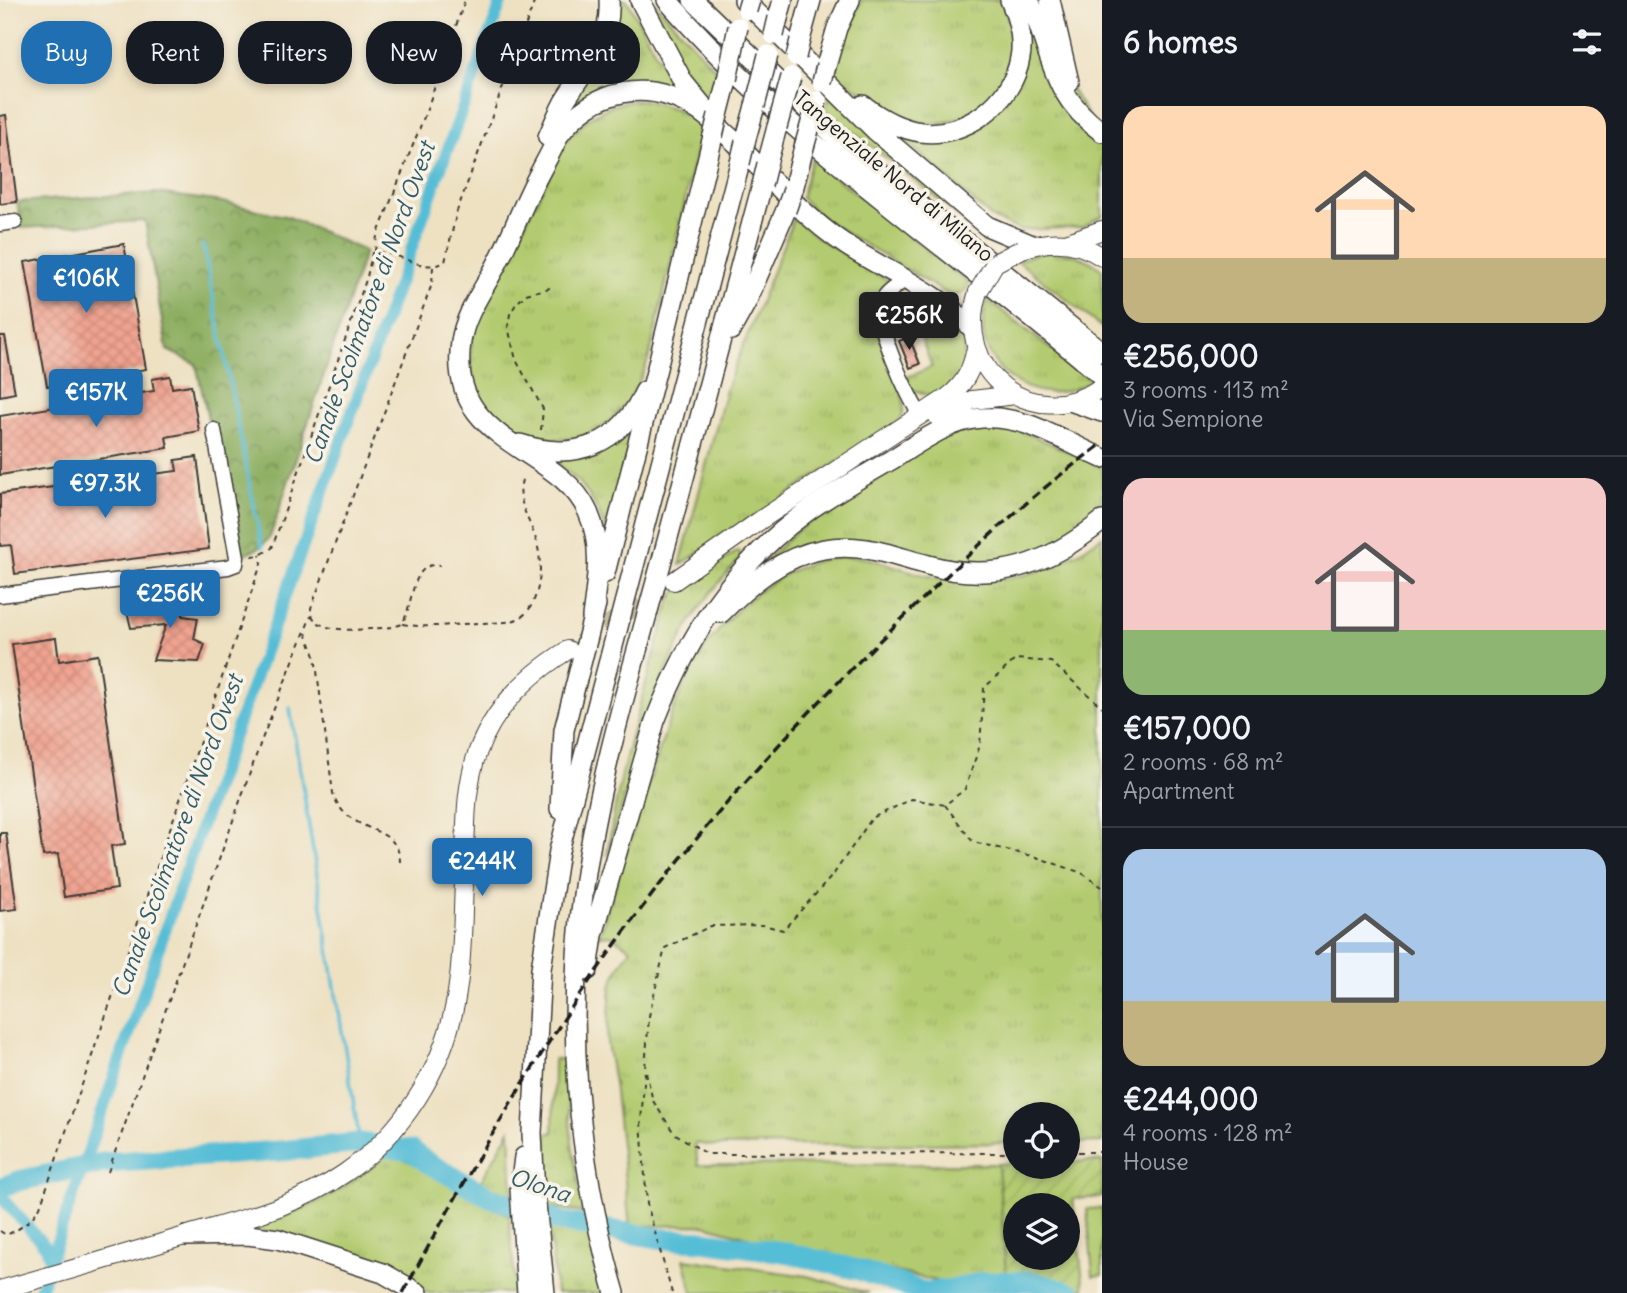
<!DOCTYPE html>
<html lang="en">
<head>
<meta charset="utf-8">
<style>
  :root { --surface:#171b24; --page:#20242c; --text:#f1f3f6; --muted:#9ea1a6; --line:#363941; --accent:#1f6fb2 }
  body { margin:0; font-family:Delius,sans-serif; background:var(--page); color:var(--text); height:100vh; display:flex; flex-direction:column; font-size:26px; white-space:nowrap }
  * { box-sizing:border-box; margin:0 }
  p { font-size:23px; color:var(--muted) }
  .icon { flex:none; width:38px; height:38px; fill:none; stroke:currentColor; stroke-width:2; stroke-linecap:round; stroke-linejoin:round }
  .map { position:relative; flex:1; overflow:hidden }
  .panel { display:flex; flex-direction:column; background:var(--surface); width:525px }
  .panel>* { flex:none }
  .banner { position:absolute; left:21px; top:21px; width:665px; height:63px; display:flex; gap:14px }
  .fabs { position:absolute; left:1003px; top:1102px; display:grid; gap:14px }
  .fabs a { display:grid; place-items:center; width:77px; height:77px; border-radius:50%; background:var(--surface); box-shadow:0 4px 10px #0003; font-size:35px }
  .price { position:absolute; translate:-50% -60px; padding:0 16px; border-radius:7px; background:var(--accent); color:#fff; font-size:23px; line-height:46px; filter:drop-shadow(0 2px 4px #0008) }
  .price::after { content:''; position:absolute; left:50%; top:42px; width:21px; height:16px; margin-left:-10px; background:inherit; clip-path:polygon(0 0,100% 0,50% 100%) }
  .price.selected { background:#222; color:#fff }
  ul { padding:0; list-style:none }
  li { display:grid; align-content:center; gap:14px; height:371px; padding:0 21px }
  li+li { border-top:2px solid var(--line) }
  li span { display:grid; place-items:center; height:217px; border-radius:21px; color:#555 }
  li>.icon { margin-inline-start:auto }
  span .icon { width:126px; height:126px; fill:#fffc; stroke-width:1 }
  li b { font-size:30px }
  h2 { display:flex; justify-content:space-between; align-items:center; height:84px; padding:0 21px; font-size:30px }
  .chip { padding:0 24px; border-radius:28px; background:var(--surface); box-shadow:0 4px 10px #0003; font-size:24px; line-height:63px }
  .chip.selected { background:var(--accent); color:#fff }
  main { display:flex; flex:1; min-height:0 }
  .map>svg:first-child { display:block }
</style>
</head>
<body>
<main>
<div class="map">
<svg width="1102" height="1293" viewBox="0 0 1102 1293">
  <defs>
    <pattern id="grass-tufts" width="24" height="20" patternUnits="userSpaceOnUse" patternTransform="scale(1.75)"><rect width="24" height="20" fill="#b3cb70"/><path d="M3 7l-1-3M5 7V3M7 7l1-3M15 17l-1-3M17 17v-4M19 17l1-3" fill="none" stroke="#99ae60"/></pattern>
    <pattern id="forest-crowns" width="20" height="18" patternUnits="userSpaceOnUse" patternTransform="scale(1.75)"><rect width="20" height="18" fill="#8eaf62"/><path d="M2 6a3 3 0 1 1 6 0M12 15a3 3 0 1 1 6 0" fill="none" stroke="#738e50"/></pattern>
    <pattern id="garden-furrows" width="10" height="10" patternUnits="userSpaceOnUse" patternTransform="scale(1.75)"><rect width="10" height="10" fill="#b3cb70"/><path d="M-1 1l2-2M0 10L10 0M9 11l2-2" fill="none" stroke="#99ae60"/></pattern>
    <pattern id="building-cross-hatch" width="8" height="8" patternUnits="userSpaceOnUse" patternTransform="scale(1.75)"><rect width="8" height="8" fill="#f0a390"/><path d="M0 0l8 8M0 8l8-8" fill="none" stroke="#cd8c7c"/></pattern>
  </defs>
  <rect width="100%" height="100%" fill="#f7f3e8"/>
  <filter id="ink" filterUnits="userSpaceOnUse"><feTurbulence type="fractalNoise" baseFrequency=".0143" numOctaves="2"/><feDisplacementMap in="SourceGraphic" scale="14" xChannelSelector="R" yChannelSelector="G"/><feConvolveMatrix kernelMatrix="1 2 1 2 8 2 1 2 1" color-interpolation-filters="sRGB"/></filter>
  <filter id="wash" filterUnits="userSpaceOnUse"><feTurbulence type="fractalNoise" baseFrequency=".00686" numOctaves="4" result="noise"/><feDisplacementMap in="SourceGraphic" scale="28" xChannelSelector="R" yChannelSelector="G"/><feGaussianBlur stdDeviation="1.57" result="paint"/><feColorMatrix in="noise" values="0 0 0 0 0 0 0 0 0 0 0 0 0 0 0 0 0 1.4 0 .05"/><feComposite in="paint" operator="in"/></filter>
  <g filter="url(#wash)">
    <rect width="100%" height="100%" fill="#eee1c2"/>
    <path fill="url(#grass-tufts)" stroke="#687446" stroke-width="2" d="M616,0h11l47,87 -102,22 -3,-1z
      M647,0h5l65,71 -9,34 -17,-20z
      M862,0h138c31,53 -7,125 -71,123 -29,-1 -49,-18 -71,-34 -7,-5 -16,-8 -23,-14l17,-56z
      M1020,6l82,133v77l-19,11 -63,3 -28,-12 -92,-82h11l95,-35z
      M831,90l174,151 -10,3 -169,-134z
      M644,100l32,9 26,16 -52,229c-9,27 -21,53 -45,71 -20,15 -47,17 -71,11 -11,-4 -25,-7 -34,-14 -30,-25 -34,-63 -25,-98l93,-186c21,-24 44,-37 76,-38z
      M812,159l157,124c-4,10 -10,13 -20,12l-98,-59 -27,-17 -23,-21z
      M794,218l24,20 71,43c-41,48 31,106 11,140l-220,144 46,-176z
      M1052,252c19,1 35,5 50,18v58l-84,-67 17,-7z
      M912,293c23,15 52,28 52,59 0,7 0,17 -3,22 -5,9 -17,17 -24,24l-26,-9 -5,-12 26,-10 -19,-51 -27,9c1,-23 7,-22 26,-32z
      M988,300l103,80c-55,38 -128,-18 -103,-80z
      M636,420l-30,113c-10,-36 -29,-57 -59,-77z
      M1003,426l28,9 71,32v44l-46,34 -50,17 -49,2 -78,-21 -122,26 36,-35 118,-80 23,-13 38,-14z
      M1102,536v606l-34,1v-28h-53v28l-301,3 -19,-3 3,22 300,-1 8,108 -65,10 -179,-41 -57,-16 -75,1 -16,-143 -7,-40 4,-57 8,-19 12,-18 -21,-14 -11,1c17,-52 34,-104 51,-156 13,-42 25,-85 49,-123 33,-50 93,-105 158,-100 24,2 47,14 71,19 64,13 122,1 174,-40z
      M738,551l4,6c-24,26 -48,54 -63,86 -33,67 -50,142 -72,213 12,-89 40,-176 65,-261z
      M554,1059h10l9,92 11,62 -36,-7 -1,-73h6z
      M510,1130l3,66 -33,-13z
      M388,1153l25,10 74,42 22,10 7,78h-88l-31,-18 -146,-48c59,-18 90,-33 137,-74z
      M549,1225l39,9 15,59h-47z"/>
    <path fill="url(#forest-crowns)" stroke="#55663f" stroke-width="2" d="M156,193l66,9 67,15 76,34 -95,286c-9,11 -18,16 -32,18l-42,-191 -29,-14 -22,-129 -123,7 -5,-26z"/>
    <path fill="#b3cb70" stroke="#687446" stroke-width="2" d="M1102,1208v67l-9,1 -6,-67z
      M684,1259l123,17 62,17h-176z"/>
    <path fill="url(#garden-furrows)" stroke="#687446" stroke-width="2" fill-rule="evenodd" d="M1102,1161v36l-29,2 11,90 -78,-17 -8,-108 17,-1v4h53v-5zM1015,1206h53v52h-53z"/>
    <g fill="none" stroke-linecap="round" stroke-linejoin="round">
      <path stroke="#57bdd6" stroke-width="3.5" d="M203,245l59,302
        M290,708l70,435"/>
      <path stroke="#57bdd6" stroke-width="12" d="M0,1196l46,51 4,13
        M39,1293l163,-469 300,-824"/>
      <path stroke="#57bdd6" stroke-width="21" d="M0,1188l18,-7 85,-18 177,-12 80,-8 52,8 16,12 62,34 73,25 101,17 39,2 81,11 75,18 67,23 34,-5 25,-6 46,-1 40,12"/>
    </g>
    <g id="blocks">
      <path fill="url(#building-cross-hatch)" d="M6,115l11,87 -17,2v-88z
        M124,244l22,125 -99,17 -22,-124z
        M0,336h5l10,57 -15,3z
        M909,337l11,27 -10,4 -11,-27z
        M170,376l2,12 19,-3 8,46 -33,6 2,11 -168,27v-59l154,-25 -2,-12z
        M197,457l12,92 -194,25 -4,-29 -11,1v-52l177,-23 -2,-11z
        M182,600l1,16 15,2 -4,21 11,5 -6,18 -46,-2 13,-35 -35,3 -5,-21z
        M56,638l3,23 39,-6 27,189 -14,2 6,43 -53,8 -6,-43 -15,2 -31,-212z
        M0,833h6l11,76 -17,2z"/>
    </g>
  </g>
  <g filter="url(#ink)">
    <use href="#blocks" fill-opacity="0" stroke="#3c3a35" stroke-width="2"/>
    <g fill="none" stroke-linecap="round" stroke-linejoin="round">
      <path stroke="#c4baa1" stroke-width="18" stroke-dasharray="18 9" stroke-linecap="butt" d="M580,643l94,-62"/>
      <g stroke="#3c3a35" stroke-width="17">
        <path id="minor" d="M0,224l15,-2
          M904,280c-8,7 -20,13 -23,23 -7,20 27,95 40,113
          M0,595l228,-28 8,-3 1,-7 -23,-127"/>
      </g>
      <g stroke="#3c3a35" stroke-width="20">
        <path id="major" d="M1066,243l36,-13
          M1022,249c28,-10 55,-9 80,8
          M978,292c-26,79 54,143 124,95
          M938,417l34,-17 44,-5
          M674,581l88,-62 186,-122c17,-13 24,-28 28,-49
          M0,1290c63,-18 126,-36 188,-55 55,-16 110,-29 157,-62 57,-39 97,-102 110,-169 9,-47 7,-96 10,-143 1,-37 0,-75 13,-110 17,-45 51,-77 90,-101"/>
      </g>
      <g stroke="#3c3a35" stroke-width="22">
        <path id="highway" d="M640,0l43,82 23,28
          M667,0c127,146 290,251 435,376
          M693,0l149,143 260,209
          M744,0l132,131 111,95 45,19
          M1029,0c23,52 21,95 73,132
          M1050,0l19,82
          M778,18l5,-18
          M800,40l11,-40
          M826,66l11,-38 13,-28
          M863,105c17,13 36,24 58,27 44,6 92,-30 99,-74 4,-20 -2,-40 -10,-58
          M718,115l9,-35
          M548,137c5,-12 10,-24 16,-35 21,-34 48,-59 45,-102
          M735,142c35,36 69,75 111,103 41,27 93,47 126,83
          M745,142l10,-36
          M767,164l10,-37
          M793,190l10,-39
          M731,330l16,-29 39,-91
          M1073,402l29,10
          M520,444c55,18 100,1 125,-53
          M605,573l52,-205 56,-232
          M721,613c29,-29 61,-57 103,-64 37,-7 69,7 104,16 68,19 121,-1 174,-44
          M592,617c5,-36 11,-72 -4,-105 -30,-67 -142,-67 -127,-170 4,-30 25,-55 38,-82 11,-22 20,-45 31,-68 9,-19 20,-37 29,-57 35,-47 90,-58 140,-24 13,9 25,21 37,32
          M560,809l4,-79 32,-125
          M588,970l5,-35 62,-214c33,-84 76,-154 150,-208 27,-20 57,-36 86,-53 28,-17 58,-40 91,-42 42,-4 83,24 120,40
          M524,1157l-4,32 7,104
          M186,1236l62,-1 30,4 105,34 35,20
          M545,1293l-10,-99 -3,-61 9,-164 18,-118 181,-688
          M615,1293c-38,-131 -50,-271 -31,-406 15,-111 49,-220 78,-327 34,-125 67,-250 100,-375"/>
      </g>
      <path stroke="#3c3a35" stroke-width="2" stroke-dasharray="5 5" stroke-linecap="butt" d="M375,251l2,-15 49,-124 39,-112
        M433,267l-1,17 -121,324c-1,31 62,20 82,19l9,-3c12,-19 8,-63 38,-59
        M541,430l2,-21 -27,-49 -8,-33 2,-13 6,-10 10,-10 24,-6
        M252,556l8,-1 12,-7 95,-271 5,-24c25,-5 49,22 73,9l12,-51 78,-211
        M403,624c24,5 52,0 76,-1 30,-1 48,3 58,-32 4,-15 4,-32 0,-48 -6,-22 -23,-43 -14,-66
        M306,633l9,23 18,137c13,44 66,28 67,69
        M945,805l28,37 63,15 46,16 20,14
        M646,1072l7,29 21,32 33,21 308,-1
        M1068,1152h34
        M108,1172l154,-433 49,-123
        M0,1231l6,4c15,-6 25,-14 34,-28l220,-640 2,-7 -2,-5
        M672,1293l-25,-89 -6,-82 8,-106 16,-68 46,-22 52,-1 20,5 50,-55 39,-57 40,-19 33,6 20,-16 15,-44 4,-57 32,-29 35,3 51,45"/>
      <use href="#minor" stroke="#fff" stroke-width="14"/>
      <use href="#major" stroke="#fff" stroke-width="18"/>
      <use href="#highway" stroke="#fff" stroke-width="19"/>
      <path stroke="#1c1c1c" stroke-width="3.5" stroke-dasharray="10 5" stroke-linecap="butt" d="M403,1293c74,-137 153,-273 248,-397 77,-100 163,-192 254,-280 63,-61 126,-122 197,-172"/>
      <g stroke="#3c3a35" stroke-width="20" stroke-linecap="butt">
        <path id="major-bridge" d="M978,292l17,-29 27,-14"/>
      </g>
      <g stroke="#3c3a35" stroke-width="22" stroke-linecap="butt">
        <path id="highway-bridge" d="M747,10l3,-10
          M774,35l4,-17
          M796,57l4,-17
          M727,80l11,-53
          M822,82l4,-16
          M755,106l13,-51
          M777,127l14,-50
          M713,136l5,-21
          M803,151l14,-50
          M740,163l5,-21
          M762,185l5,-21
          M786,210l7,-20"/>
      </g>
      <use href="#major-bridge" stroke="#fff" stroke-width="18"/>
      <use href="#highway-bridge" stroke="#fff" stroke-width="19"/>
    </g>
  </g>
  <g text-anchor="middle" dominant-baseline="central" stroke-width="7" stroke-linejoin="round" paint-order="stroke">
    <g font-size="21" fill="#1c1c1c" stroke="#f7f3e8">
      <text transform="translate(894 176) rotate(40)">Tangenziale Nord di Milano</text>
    </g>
    <g font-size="23" font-style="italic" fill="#345c66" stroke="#f7f3e8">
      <text transform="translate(369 303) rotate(-70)">Canale Scolmatore di Nord Ovest</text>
      <text transform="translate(177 836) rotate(-70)">Canale Scolmatore di Nord Ovest</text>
      <text transform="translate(540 1185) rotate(18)">Olona</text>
    </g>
  </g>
</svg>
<div class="fabs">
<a><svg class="icon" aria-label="locate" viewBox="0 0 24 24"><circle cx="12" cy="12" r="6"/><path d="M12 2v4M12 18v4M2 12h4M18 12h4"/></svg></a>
<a><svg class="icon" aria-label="layers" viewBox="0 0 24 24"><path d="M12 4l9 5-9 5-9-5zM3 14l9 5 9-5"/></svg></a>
</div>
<b class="price" style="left:86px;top:315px">€106K</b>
<b class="price selected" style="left:909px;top:352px">€256K</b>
<b class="price" style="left:96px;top:429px">€157K</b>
<b class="price" style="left:105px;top:520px">€97.3K</b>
<b class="price" style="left:170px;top:630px">€256K</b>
<b class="price" style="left:482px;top:898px">€244K</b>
<div class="banner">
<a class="chip selected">Buy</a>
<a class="chip">Rent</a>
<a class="chip">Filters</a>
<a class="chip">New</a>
<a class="chip">Apartment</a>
</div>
</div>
<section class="panel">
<h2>6 homes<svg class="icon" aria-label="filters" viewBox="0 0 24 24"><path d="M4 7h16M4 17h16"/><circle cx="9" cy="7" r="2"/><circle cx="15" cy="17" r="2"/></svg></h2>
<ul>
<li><span style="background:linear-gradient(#ffd9b3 70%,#c2b280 0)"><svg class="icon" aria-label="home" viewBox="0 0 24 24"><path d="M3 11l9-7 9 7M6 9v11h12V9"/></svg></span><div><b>€256,000</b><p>3 rooms · 113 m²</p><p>Via Sempione</p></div></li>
<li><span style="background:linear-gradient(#f6c9c9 70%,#8fb573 0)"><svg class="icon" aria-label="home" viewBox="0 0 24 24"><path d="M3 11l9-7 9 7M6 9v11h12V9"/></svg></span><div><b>€157,000</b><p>2 rooms · 68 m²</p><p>Apartment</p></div></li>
<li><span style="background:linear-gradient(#a9c7e8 70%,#c2b280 0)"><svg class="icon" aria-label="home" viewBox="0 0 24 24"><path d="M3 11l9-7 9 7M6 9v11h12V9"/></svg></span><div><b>€244,000</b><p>4 rooms · 128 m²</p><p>House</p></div></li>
</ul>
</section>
</main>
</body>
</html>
